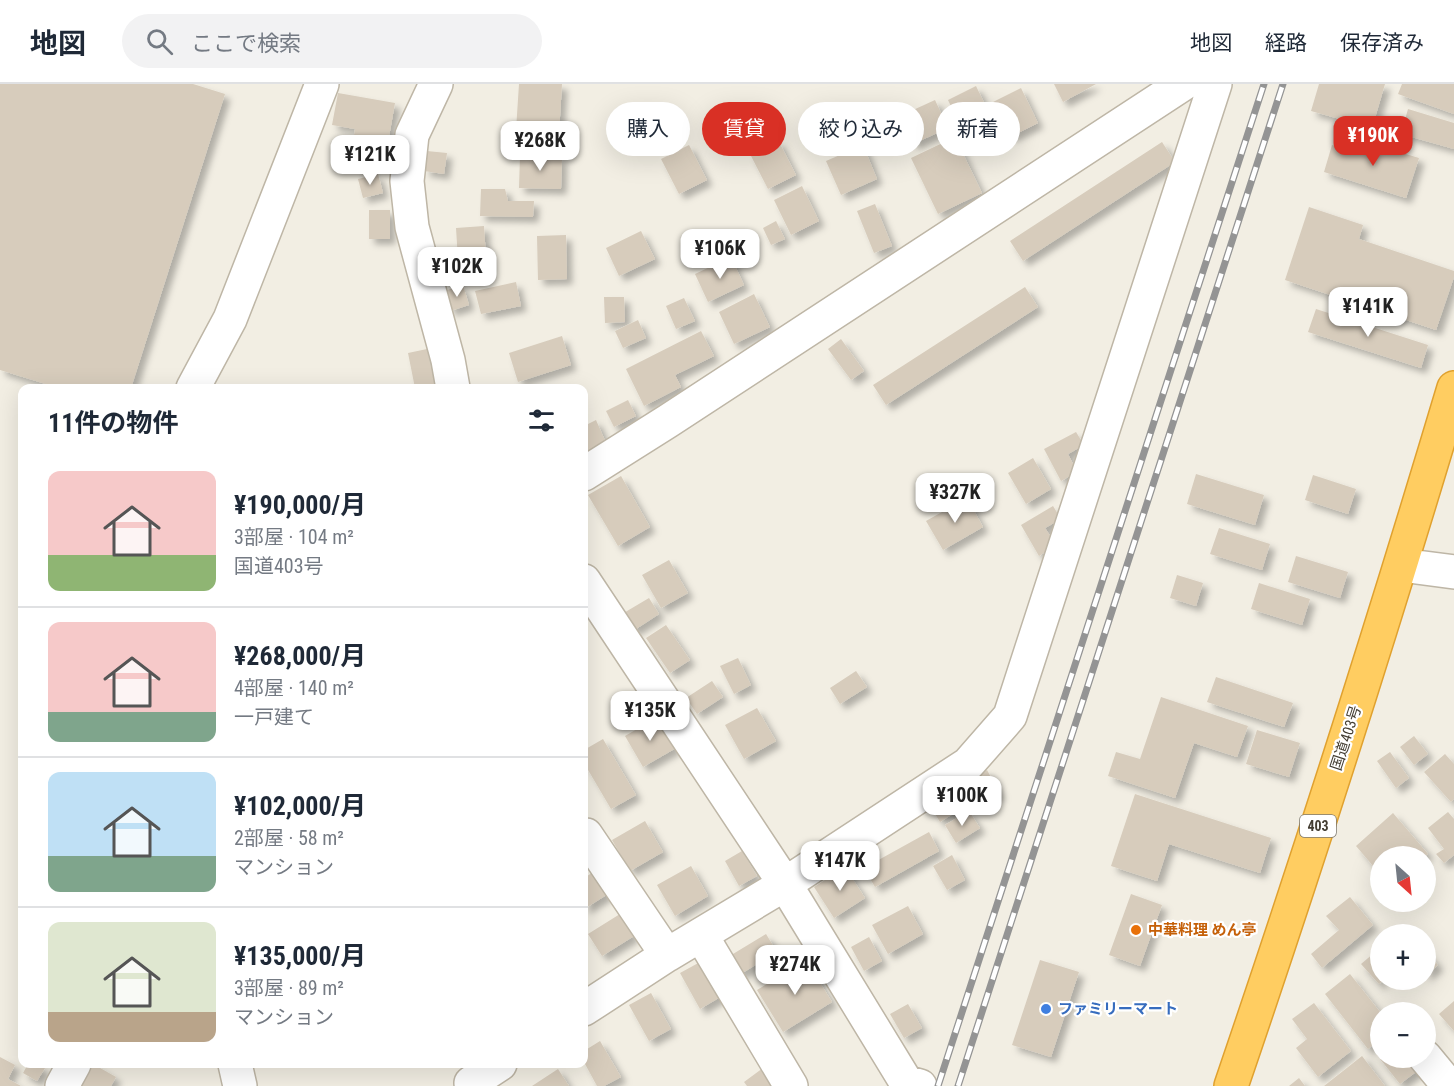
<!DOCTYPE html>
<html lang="ja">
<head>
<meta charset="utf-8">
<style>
  :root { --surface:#fff; --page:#f2f2f3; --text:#1f2937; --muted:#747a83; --line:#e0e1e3; --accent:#d93025 }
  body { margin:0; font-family:"Roboto Condensed","Noto Sans JP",sans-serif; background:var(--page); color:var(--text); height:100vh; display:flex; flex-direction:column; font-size:22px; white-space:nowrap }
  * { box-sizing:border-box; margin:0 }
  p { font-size:20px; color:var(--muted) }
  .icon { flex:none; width:33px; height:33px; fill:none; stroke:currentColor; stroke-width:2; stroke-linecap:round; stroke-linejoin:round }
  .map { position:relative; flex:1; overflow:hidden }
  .details { position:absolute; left:18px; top:300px; width:570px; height:684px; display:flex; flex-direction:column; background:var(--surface); border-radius:12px; box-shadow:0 6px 24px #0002 }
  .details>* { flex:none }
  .top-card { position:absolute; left:606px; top:18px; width:570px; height:54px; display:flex; gap:12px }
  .needle { width:39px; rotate:153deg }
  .tools { position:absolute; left:1370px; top:762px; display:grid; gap:12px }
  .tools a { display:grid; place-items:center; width:66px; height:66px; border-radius:50%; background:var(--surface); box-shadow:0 6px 24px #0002; font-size:30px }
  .price { position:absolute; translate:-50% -51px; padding:0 14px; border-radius:12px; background:#fff; color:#222; font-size:20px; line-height:39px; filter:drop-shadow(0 2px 3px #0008) }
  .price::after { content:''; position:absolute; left:50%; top:36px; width:18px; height:14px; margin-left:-9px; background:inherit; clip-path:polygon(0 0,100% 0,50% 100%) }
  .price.current { background:var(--accent); color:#fff }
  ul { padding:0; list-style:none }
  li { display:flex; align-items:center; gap:18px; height:150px; padding:0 30px }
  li+li { border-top:2px solid var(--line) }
  li span { display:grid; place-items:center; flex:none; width:168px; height:120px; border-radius:12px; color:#555 }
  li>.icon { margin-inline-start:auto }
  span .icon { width:72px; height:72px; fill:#fffc; stroke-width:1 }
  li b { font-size:26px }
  h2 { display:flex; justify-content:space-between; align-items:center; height:72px; padding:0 30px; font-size:26px }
  .tag { padding:0 21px; border-radius:27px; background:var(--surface); box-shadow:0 6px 24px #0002; font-size:21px; line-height:54px }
  .tag.current { background:var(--accent); color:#fff }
  header { display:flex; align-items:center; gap:36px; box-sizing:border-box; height:84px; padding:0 30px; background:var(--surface); border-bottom:2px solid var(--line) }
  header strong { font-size:28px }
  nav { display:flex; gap:33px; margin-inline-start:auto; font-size:21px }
  .search { width:420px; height:54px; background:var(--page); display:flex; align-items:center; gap:15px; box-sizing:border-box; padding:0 21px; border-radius:33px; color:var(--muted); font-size:22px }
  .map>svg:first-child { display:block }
</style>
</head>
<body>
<header>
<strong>地図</strong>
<div class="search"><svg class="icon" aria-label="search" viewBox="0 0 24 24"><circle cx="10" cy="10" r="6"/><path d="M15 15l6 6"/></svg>ここで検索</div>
<nav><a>地図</a><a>経路</a><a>保存済み</a></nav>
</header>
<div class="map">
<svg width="1454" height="1002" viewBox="0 0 1454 1002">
  <defs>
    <filter id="shadow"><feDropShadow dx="5.5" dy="5.5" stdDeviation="3" flood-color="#0004"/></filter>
  </defs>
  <rect width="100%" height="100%" fill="#f2eee3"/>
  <path fill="#d7ccbc" filter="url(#shadow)" d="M0,0h193l32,10 -94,294h-72l-59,-18z
    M519,0h43l-3,49 -43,-3z
    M1054,0h42l-33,18z
    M1319,0h66l-13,44 -61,-17z
    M1402,0h52v30l-56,-20z
    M976,2l17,35 -28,14 -17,-35z
    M1021,4l17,35 -28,14 -17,-35z
    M338,9l57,10 -8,45 -34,-5 2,-14 -23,-4z
    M935,16l13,28 -35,16 -13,-28z
    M1408,25l46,14v26l-53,-15z
    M955,53l27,56 -44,21 -27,-56z
    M1352,54l67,20 -13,40 -82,-26 8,-27 15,4z
    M778,56l18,35 -28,14 -18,-35z
    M1162,58l13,20 -152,99 -13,-20z
    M689,61l18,35 -28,14 -18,-35z
    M863,61l14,34 -36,16 -15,-34z
    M427,67l20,2 -3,21 -20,-3z
    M520,72l42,1 -1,32 -42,-1z
    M378,90l5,19 -20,5 -5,-19z
    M802,102l17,35 -28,14 -17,-35z
    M481,105h24l3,12h26l-1,16 -53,-1z
    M875,120l17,42 -18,7 -17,-42z
    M1309,123l54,18 -4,14 95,32v6l-18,53 -151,-50z
    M369,126h21v29h-21z
    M776,137l9,18 -14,6 -8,-17z
    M484,142l3,47 -28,2 -3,-47z
    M641,147l14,28 -36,17 -13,-28z
    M566,151l1,44 -29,1 -1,-44z
    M731,173l13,28 -36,17 -13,-28z
    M516,198l5,24 -40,8 -6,-23z
    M463,201l6,20 -19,6 -6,-20z
    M1025,203l13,20 -152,98 -13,-20z
    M754,210l16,33 -36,17 -15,-32z
    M604,213h20l1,25 -20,1z
    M684,214l11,23 -19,8 -10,-23z
    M1316,225l112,36 -7,23 -113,-36z
    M638,236l8,18 -23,10 -8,-17z
    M701,247l13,25 -39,19 6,12 -37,19 -18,-37z
    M562,252l9,29 -53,17 -9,-29z
    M841,255l23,32 -13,9 -23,-31z
    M427,265l8,38 -20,1 -7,-35z
    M628,316l8,16 -22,11 -8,-16z
    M596,336l10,23 -18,9 -4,-11v-15z
    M1076,348l8,13 -16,9 9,18 -16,9 -17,-32z
    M1033,374l18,31 -25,15 -18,-31z
    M1196,390l68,21 -9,30 -68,-21z
    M1313,391l43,14 -8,25 -43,-14z
    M621,392l29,51 -32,19 -30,-51z
    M967,414l16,29 -40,23 -17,-29z
    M1053,422l8,13 -16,9 11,17 -17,11 -18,-31z
    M1219,444l51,16 -8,26 -52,-16z
    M1296,472l52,16 -8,26 -52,-16z
    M669,476l19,33 -27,15 -19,-33z
    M1177,491l26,8 -7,23 -26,-8z
    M1259,499l51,16 -8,26 -51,-16z
    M649,514l10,16 -26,17 -11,-17z
    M666,541l24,35 -20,13 -24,-35z
    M738,574l13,27 -17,9 -14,-28z
    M856,587l11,16 -27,17 -10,-16z
    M1216,593l77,26 -9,24 -77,-25z
    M712,597l11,16 -26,17 -11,-16z
    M1161,613l87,29 -11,31 -43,-14 -19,55 -67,-22 8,-24 24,7z
    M757,624l19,33 -32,18 -19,-34z
    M658,633l18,31 -33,19 -18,-31z
    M1257,646l43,13 -11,34 -43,-13z
    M1414,652l14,18 -14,11 -14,-18z
    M603,655l33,56 -25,14 -27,-46v-13z
    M1390,668l19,26 -13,10 -19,-27z
    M1445,670l9,10v35l-3,3 -27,-30z
    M987,686l13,24 -18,10 -13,-24z
    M953,706l11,17 -24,15 -11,-18z
    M1135,710l136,44 -11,35 -91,-29 -12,37 -46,-15z
    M969,727l11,17 -24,15 -11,-18z
    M1448,728l6,7v36l-10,8 -8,-9 8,-5 -16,-21z
    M1393,729l35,41 -3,2h-45v18l-24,-28z
    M645,737l18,31 -33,19 -18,-31z
    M929,748l10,19 -64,36 -11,-19z
    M742,767l15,25 -18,10 -14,-25z
    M952,771l13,25 -18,10 -14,-24z
    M691,782l17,30 -33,20 -18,-31z
    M845,783l20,31 -31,20 -20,-31z
    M595,787l13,23 -24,15v-31z
    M1131,810l31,11 -22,61 -31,-11z
    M1350,813l23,28 -51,43 -11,-14 28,-24 -13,-14z
    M908,822l15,28 -35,20 -16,-29z
    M620,830l14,22 -32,20 -14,-22z
    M1404,843l7,7h-16z
    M766,850l11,18 -38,23 -11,-18z
    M869,853l13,24 -18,10 -13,-24z
    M1380,864v32h4l-5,4 -18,-20z
    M1425,866l13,15 -13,11z
    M806,876l26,42 -49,30 -26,-42z
    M1040,876l39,12 -28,85 -39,-12z
    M702,877l20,35 -22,13 -20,-36z
    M1350,890l30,38v27l-12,10 -43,-55z
    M651,909l20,36 -22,12 -20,-36z
    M1454,917v30l-15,-17z
    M1314,919l37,48 -33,26 -22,-29 11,-9 -15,-20z
    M908,920l14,24 -18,10 -14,-24z
    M600,957l21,36 -17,9h-7l-13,-24v-11z
    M1380,968v6h39l6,7 -25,19 -23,-29z
    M1362,972l23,30h-61z
    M0,973l15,8 -7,14 13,7h-21z
    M28,980h8l9,4 -8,13 -14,-8z
    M89,980h4l23,13 -5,9h-35z
    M763,984l13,18h-29l-3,-4z
    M558,985l11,17h-37z
    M1299,994l6,8h-16z"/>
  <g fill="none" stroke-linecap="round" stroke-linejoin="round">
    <g stroke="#beb6a6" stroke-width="36">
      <path id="minor" d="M436,0l-24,51 -5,46 5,46 36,133 5,28
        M193,304l37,-69 92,-235
        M584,390l84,-53 515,-337
        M1401,481l53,7
        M584,497l201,303 121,198 14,4
        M584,752l2,-1 81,120
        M701,851l90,151
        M584,925l83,-54 118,-71 183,-120 42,-48 205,-632
        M1425,973l24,29
        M235,980l5,22
        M471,999l29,-19
        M62,1002l12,-22"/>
    </g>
    <g stroke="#e0a12f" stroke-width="36">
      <path id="highway" d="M1231,1002c79,-231 153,-464 223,-698"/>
    </g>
    <use href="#minor" stroke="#fff" stroke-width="33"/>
    <use href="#highway" stroke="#ffcd61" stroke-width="33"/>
    <g stroke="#949494" stroke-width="7">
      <path id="rail" d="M938,1002l326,-1002
        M958,1002l325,-1002"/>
    </g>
    <use href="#rail" stroke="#fff" stroke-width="4.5" stroke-dasharray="14" stroke-linecap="butt"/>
  </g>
  <circle fill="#e8710a" stroke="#fff" stroke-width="2" cx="1136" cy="846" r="6"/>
  <circle fill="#3f7fe0" stroke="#fff" stroke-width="2" cx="1046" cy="925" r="6"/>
  <g text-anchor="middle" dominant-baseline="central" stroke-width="4.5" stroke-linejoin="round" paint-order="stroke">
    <rect fill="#fff" stroke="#7c7870" stroke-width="1.5" x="1300" y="731" width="36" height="22" rx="4.5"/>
    <g font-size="14" font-weight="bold" fill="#443e33">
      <text x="1318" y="742">403</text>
    </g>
    <g font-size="15" fill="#443e33" stroke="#fff">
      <text transform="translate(1346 654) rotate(-72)">国道403号</text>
    </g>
    <g font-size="15" font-weight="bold" fill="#c56008" stroke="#fff" text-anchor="start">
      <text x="1148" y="846">中華料理 めん亭</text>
    </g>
    <g font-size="15" font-weight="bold" fill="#366cbe" stroke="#fff" text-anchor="start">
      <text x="1058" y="925">ファミリーマート</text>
    </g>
  </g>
</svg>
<div class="tools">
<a><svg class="needle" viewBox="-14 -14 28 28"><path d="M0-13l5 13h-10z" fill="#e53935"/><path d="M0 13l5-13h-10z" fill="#747a83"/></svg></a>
<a>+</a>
<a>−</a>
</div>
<b class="price current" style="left:1373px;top:83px">¥190K</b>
<b class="price" style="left:540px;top:88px">¥268K</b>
<b class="price" style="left:370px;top:102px">¥121K</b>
<b class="price" style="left:720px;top:196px">¥106K</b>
<b class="price" style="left:457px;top:214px">¥102K</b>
<b class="price" style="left:1368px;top:254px">¥141K</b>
<b class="price" style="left:955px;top:440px">¥327K</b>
<b class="price" style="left:650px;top:658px">¥135K</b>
<b class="price" style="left:962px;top:743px">¥100K</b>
<b class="price" style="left:840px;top:808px">¥147K</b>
<b class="price" style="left:795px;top:912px">¥274K</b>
<div class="top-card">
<a class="tag">購入</a>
<a class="tag current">賃貸</a>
<a class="tag">絞り込み</a>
<a class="tag">新着</a>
</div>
<section class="details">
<h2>11件の物件<svg class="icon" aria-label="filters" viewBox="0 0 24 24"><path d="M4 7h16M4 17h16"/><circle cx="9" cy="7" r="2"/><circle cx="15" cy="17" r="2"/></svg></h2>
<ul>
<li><span style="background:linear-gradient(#f6c9c9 70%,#8fb573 0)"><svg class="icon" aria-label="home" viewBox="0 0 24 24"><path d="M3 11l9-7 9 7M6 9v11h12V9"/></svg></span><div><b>¥190,000/月</b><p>3部屋 · 104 m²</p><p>国道403号</p></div></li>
<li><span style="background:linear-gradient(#f6c9c9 75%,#7fa58c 0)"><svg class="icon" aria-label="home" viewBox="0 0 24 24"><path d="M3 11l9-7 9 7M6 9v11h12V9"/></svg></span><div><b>¥268,000/月</b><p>4部屋 · 140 m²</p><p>一戸建て</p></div></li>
<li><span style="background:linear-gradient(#bfe0f5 70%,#7fa58c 0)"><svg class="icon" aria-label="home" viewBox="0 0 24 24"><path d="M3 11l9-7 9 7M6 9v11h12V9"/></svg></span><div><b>¥102,000/月</b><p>2部屋 · 58 m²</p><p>マンション</p></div></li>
<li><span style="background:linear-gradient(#dfe7d0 75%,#b9a48a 0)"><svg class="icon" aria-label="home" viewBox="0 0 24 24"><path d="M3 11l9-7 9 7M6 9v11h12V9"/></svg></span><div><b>¥135,000/月</b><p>3部屋 · 89 m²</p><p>マンション</p></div></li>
</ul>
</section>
</div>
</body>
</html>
